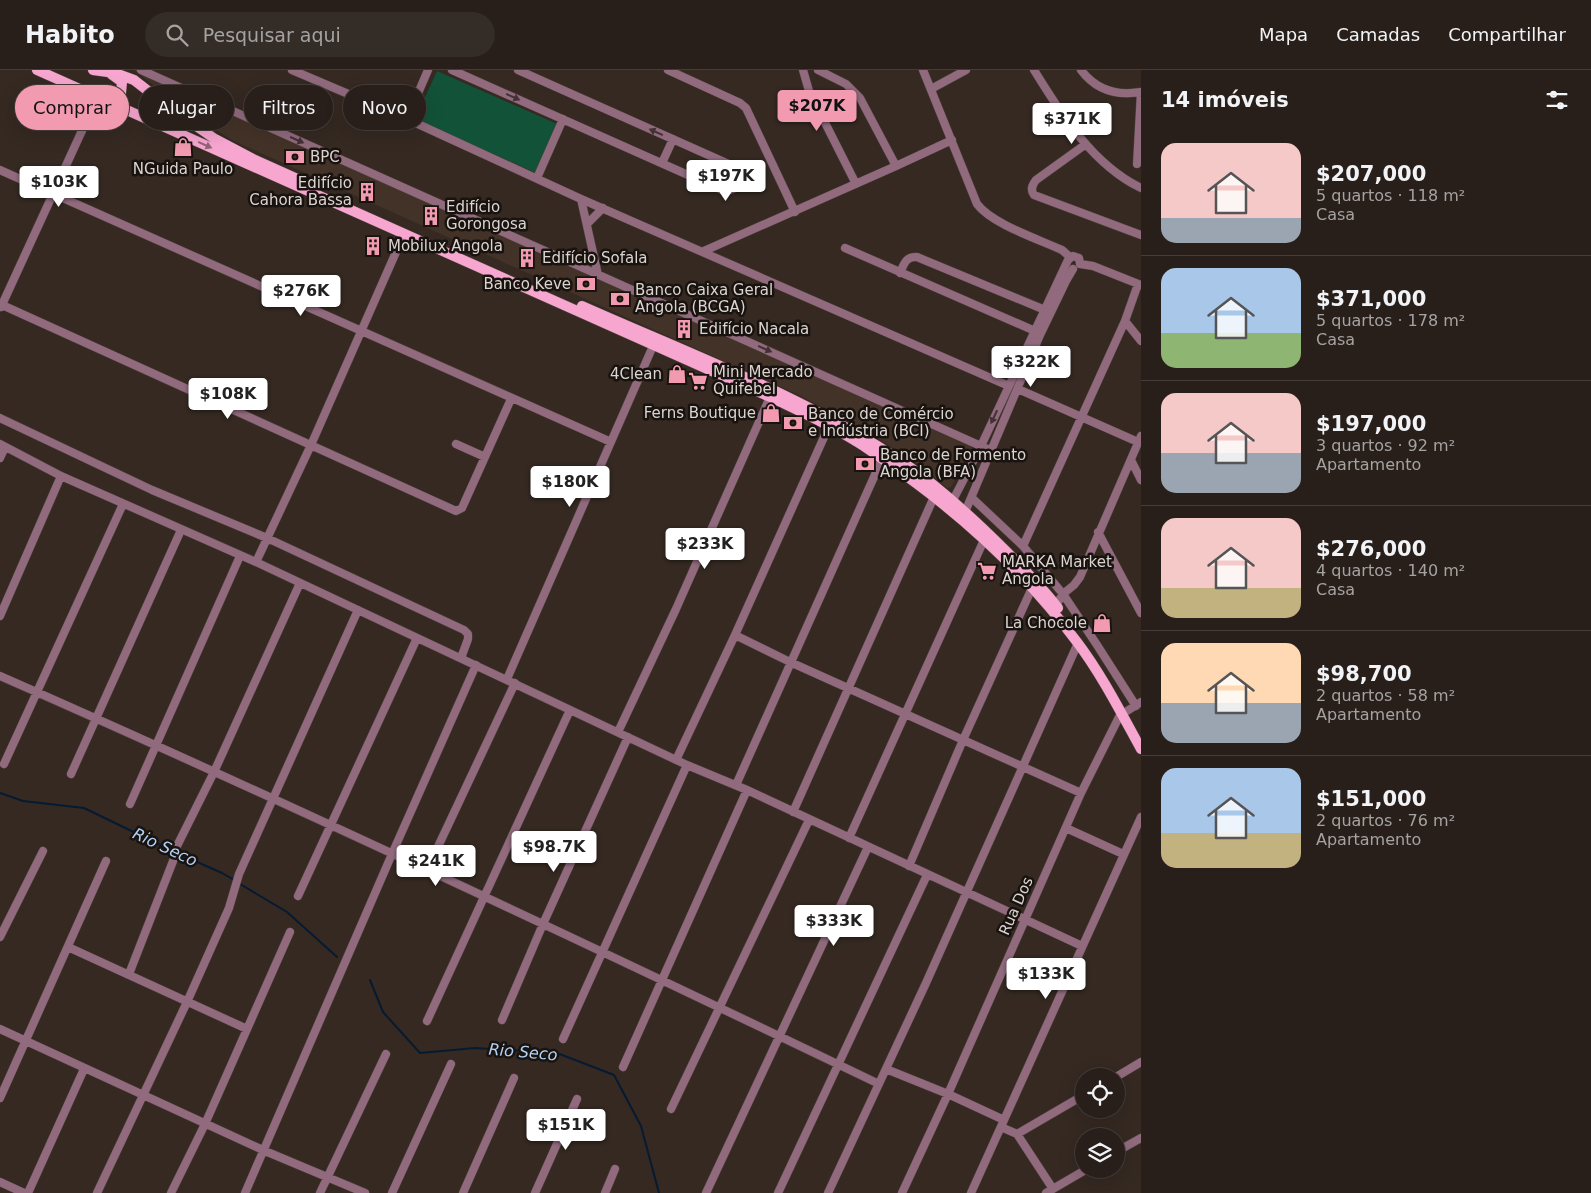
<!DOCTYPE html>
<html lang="pt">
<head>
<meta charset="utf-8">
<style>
  :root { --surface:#281f1a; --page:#342c27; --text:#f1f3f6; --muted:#a5a2a2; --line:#443d39; --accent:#f19ab0 }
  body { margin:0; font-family:"DejaVu Sans",sans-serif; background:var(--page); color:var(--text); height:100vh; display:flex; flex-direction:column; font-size:19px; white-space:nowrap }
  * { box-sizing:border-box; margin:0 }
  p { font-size:16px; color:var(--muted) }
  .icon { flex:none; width:28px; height:28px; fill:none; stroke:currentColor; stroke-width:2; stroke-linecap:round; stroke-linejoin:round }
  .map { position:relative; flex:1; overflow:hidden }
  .side { display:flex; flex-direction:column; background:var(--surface); width:450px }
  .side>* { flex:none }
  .top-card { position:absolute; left:15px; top:15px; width:475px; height:45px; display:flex; gap:10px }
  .buttons { position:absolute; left:1075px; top:998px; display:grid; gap:10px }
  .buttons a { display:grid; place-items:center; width:50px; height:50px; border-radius:50%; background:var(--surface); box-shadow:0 5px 20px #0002,0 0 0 1px var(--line); font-size:25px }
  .price { position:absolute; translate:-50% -42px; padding:0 11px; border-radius:5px; background:#fff; color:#222; font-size:16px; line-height:32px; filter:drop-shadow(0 1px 2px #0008) }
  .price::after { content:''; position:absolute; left:50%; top:30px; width:15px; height:11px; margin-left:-8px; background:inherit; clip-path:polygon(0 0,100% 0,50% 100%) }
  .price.current { background:var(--accent); color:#111 }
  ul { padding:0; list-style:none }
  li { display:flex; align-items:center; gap:15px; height:125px; padding:0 20px }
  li+li { border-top:1px solid var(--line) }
  li span { display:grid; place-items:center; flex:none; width:140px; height:100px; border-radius:15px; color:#555 }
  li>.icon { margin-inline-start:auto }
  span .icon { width:60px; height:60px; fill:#fffc; stroke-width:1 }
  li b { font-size:21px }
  h2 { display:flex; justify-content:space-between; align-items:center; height:60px; padding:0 20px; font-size:21px }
  .tag { padding:0 18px; border-radius:22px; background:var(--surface); box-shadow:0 5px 20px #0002,0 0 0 1px var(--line); font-size:18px; line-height:45px }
  .tag.current { background:var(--accent); color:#111 }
  header { display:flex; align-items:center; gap:30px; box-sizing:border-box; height:70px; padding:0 25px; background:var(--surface); border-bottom:1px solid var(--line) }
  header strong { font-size:24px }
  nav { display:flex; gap:28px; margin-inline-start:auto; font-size:18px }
  .search { width:350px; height:45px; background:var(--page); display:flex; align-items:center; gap:12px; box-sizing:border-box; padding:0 18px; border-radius:28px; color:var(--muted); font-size:19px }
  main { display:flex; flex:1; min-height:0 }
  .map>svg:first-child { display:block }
</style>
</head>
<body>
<header>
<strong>Habito</strong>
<div class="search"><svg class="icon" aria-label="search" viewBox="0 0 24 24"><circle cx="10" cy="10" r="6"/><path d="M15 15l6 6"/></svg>Pesquisar aqui</div>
<nav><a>Mapa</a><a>Camadas</a><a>Compartilhar</a></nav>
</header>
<main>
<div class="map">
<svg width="1141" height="1123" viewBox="0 0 1141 1123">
  <rect width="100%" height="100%" fill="#352922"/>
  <path fill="#433227" d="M134,0h4l831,374 2,2 1,6 -21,35 -4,1 -20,-17 -51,-34 -75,-41 -567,-255 -35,-21z"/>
  <path fill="#125239" d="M437,1l120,53 -21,49 -121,-54z"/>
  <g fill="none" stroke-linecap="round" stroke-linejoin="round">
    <path stroke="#061b31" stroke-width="2" d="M0,723l23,8 61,7 89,43
      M177,783l45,20 14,8
      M240,814l47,28 50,45
      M370,910l13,32 37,41 55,-5 82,5 57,22 27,51 18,67"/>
    <g stroke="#50443e" stroke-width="9">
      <path id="minor" d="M141,0l851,381
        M292,0l115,49 174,80 428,187
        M452,0l272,121c15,0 24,-15 9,-25l-215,-96
        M668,0l72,33 6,5 49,104
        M803,0l6,21 47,93
        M818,0l28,14 14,14 36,68
        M923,0l54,134c15,20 61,35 85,46l8,7
        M1034,0c27,44 59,95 107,118
        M1081,0c15,20 36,26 60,22
        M931,19l35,-19
        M407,49l21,-49
        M1086,74l-50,36c-4,5 -6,10 -2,15l107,40
        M662,93l11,-24
        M1137,94l4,-72
        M0,100l611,272
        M537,108l26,-59
        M581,129l17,76
        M587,154l16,-16
        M845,178l190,83
        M704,181l192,-85 56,-26
        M1080,194l13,2 48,19
        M900,203c4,-9 6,-17 17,-16l128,53
        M0,234l456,207 6,-3 49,-109
        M1,237l96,-209
        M1125,251l16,20
        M1018,319l120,53
        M0,348l152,72 115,48 197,92 4,4v5l-7,19
        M0,374l61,32 195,86 431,203 60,25 335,156
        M456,374l29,13
        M0,388l5,-11
        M1131,390l10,20
        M972,428l51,48 40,48 11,-9 6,-8 61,-141
        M953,430l28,-54 87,-186 5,-4 6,2 1,6
        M965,442l75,-177 26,-54 7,-12
        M1098,462l43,81
        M1023,476l102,-225 13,-37
        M256,492l55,-117 93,-211
        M1056,535l7,-11 34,51 39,61
        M0,546l61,-140
        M735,565l55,27 291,131
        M0,606c296,130 588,268 879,408
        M507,609l146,-333
        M1127,641l14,-9
        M618,662l58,-123 94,-212
        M676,690l59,-125 94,-209
        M4,694l119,-260
        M71,704l110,-244
        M736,715l146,-326
        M130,734l110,-248
        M793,742l141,-315
        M1066,758l57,26
        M849,768l135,-298
        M909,796l54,-126 69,-152
        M427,800l88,-187
        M298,826l119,-258
        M0,867l43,-86
        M68,877l179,82
        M129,904l46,-118 2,-10 37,-74 86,-189
        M502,950l41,-96 85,-187
        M427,951l143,-311
        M0,959l265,122 100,42
        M563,969l124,-274
        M623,997l124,-277
        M886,999l62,25 56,26
        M1116,1007l25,-15
        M0,1028l106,-237
        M671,1039l138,-289
        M1001,1057l16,7 67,-39
        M1017,1064l36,55
        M1116,1082l25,-14
        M0,1112l24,11
        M28,1123l56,-124
        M97,1123l90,-191 42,-94 10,-34 119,-264
        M171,1123l34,-69 85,-192
        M245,1123l147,-339 84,-189
        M320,1123l66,-139
        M392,1123l59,-129
        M463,1123l51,-115
        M535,1123l42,-94
        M605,1123l10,-24
        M706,1123l162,-346
        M778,1123l149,-318
        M828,1123l98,-210 152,-340
        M902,1123l46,-99 133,-301 40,-80
        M971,1123l170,-376
        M1046,1123l41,-24"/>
    </g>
    <g stroke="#50443e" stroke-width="11">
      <path id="major" d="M37,0l733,327c28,13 57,27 84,43 11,6 21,14 31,21 73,50 139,110 192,181 25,33 44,71 64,107
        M93,0l22,3 19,7 36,28 45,31 38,20 49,22
        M103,28l8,1 10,-6 1,-11 -11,-8
        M582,236c108,48 224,91 322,157 38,26 71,57 103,89 18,18 36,36 51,56"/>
    </g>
    <use href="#minor" stroke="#916a7e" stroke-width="8"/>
    <use href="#major" stroke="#f7a6d0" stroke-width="10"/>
  </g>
  <defs><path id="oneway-solid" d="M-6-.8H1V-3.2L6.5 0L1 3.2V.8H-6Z" transform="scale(1.25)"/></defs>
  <g fill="#433136">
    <use href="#oneway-solid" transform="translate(513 27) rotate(24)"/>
    <use href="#oneway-solid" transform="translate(656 62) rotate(-156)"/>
    <use href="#oneway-solid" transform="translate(297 70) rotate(24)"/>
    <use href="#oneway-solid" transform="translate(765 279) rotate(24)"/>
    <use href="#oneway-solid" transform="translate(994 347) rotate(115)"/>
  </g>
  <use fill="#93647a" href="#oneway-solid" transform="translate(205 75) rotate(24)"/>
  <defs>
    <g id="shop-bare" transform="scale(1.5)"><path d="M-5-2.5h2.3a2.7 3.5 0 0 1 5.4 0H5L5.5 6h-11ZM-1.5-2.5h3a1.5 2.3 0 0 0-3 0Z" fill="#f19ab0" stroke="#191310" stroke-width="2.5" paint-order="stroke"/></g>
    <g id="bank-bare" transform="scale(1.5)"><path d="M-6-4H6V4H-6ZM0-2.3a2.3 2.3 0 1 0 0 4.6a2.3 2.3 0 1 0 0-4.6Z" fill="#f19ab0" stroke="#191310" stroke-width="2.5" paint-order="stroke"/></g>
    <g id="building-bare" transform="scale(1.5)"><path d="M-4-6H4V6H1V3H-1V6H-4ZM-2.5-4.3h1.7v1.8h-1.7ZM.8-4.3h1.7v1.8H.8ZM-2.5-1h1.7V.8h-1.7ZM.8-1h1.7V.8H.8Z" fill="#f19ab0" stroke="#191310" stroke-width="2.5" paint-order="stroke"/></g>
    <g id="supermarket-bare" transform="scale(1.5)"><path d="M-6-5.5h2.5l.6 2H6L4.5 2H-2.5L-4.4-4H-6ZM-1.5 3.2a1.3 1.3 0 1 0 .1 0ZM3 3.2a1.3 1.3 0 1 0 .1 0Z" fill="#f19ab0" stroke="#191310" stroke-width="2.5" paint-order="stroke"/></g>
  </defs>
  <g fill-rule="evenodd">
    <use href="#shop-bare" x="183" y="77"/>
    <use href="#bank-bare" x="295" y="87"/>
    <use href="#building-bare" x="367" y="122"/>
    <use href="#building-bare" x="431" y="146"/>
    <use href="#building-bare" x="373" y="176"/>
    <use href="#building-bare" x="527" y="188"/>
    <use href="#bank-bare" x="586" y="214"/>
    <use href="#bank-bare" x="620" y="229"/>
    <use href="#building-bare" x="684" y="259"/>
    <use href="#shop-bare" x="677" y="304"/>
    <use href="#supermarket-bare" x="698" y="311"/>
    <use href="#shop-bare" x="771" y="343"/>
    <use href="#bank-bare" x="793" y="353"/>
    <use href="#bank-bare" x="865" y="394"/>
    <use href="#supermarket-bare" x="987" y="501"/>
    <use href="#shop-bare" x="1102" y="553"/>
  </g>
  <g text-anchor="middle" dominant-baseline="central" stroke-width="5" stroke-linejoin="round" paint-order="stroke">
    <g font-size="15" fill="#dcd4d0" stroke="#191310" text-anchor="start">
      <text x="310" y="87">BPC</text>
      <text x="183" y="99" text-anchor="middle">NGuida Paulo</text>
      <text x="352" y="113" text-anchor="end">Edifício<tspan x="352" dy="17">Cahora Bassa</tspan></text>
      <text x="446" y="137">Edifício<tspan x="446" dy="17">Gorongosa</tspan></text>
      <text x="388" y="176">Mobilux Angola</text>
      <text x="542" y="188">Edifício Sofala</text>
      <text x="571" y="214" text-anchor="end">Banco Keve</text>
      <text x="635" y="220">Banco Caixa Geral<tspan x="635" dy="17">Angola (BCGA)</tspan></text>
      <text x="699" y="259">Edifício Nacala</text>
      <text x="713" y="302">Mini Mercado<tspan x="713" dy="17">Quifebel</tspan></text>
      <text x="662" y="304" text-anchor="end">4Clean</text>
      <text x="756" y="343" text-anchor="end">Ferns Boutique</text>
      <text x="808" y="344">Banco de Comércio<tspan x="808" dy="17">e Indústria (BCI)</tspan></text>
      <text x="880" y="385">Banco de Formento<tspan x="880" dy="17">Angola (BFA)</tspan></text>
      <text x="1002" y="492">MARKA Market<tspan x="1002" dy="17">Angola</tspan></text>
      <text x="1087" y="553" text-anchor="end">La Chocole</text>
    </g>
    <g font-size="15" fill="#dcd4d0" stroke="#191310">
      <text transform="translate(1016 836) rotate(-66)">Rua Dos</text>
    </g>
    <g font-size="16" font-style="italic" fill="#b1d2f7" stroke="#191310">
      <text transform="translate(165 777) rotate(25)">Rio Seco</text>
      <text transform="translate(523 982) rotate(5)">Rio Seco</text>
    </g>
  </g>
</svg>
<div class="buttons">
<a><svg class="icon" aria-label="locate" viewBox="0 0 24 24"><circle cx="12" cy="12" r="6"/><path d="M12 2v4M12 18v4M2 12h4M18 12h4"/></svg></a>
<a><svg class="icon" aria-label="layers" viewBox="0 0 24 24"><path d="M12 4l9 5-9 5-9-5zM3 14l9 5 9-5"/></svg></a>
</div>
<b class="price current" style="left:817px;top:62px">$207K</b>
<b class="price" style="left:1072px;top:75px">$371K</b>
<b class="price" style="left:726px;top:132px">$197K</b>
<b class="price" style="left:59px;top:138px">$103K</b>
<b class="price" style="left:301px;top:247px">$276K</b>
<b class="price" style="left:1031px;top:318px">$322K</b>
<b class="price" style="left:228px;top:350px">$108K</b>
<b class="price" style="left:570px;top:438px">$180K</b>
<b class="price" style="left:705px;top:500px">$233K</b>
<b class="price" style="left:554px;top:803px">$98.7K</b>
<b class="price" style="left:436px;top:817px">$241K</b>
<b class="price" style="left:834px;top:877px">$333K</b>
<b class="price" style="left:1046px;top:930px">$133K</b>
<b class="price" style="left:566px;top:1081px">$151K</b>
<div class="top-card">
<a class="tag current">Comprar</a>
<a class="tag">Alugar</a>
<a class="tag">Filtros</a>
<a class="tag">Novo</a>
</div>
</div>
<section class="side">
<h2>14 imóveis<svg class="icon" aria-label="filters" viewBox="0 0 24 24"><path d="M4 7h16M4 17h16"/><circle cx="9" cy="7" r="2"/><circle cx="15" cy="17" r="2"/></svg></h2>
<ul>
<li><span style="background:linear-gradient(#f6c9c9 75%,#9aa5b1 0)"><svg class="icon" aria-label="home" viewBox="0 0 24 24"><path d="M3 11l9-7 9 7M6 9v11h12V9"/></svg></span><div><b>$207,000</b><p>5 quartos · 118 m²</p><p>Casa</p></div></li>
<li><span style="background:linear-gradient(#a9c7e8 65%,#8fb573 0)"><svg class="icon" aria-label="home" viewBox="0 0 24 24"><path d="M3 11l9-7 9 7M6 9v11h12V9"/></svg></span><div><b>$371,000</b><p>5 quartos · 178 m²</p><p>Casa</p></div></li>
<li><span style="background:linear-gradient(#f6c9c9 60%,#9aa5b1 0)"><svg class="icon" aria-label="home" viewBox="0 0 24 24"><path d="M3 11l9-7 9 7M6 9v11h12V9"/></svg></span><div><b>$197,000</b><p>3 quartos · 92 m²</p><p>Apartamento</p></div></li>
<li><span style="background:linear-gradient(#f6c9c9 70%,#c2b280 0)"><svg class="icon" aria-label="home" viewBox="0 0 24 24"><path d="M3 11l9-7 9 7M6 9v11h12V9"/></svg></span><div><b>$276,000</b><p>4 quartos · 140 m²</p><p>Casa</p></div></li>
<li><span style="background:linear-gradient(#ffd9b3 60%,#9aa5b1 0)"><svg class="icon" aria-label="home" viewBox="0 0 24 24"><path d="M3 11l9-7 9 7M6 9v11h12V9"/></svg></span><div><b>$98,700</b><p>2 quartos · 58 m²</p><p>Apartamento</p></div></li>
<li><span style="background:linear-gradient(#a9c7e8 65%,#c2b280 0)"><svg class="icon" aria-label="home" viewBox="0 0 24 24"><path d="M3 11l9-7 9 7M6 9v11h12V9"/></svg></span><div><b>$151,000</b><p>2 quartos · 76 m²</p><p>Apartamento</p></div></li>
</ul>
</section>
</main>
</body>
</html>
